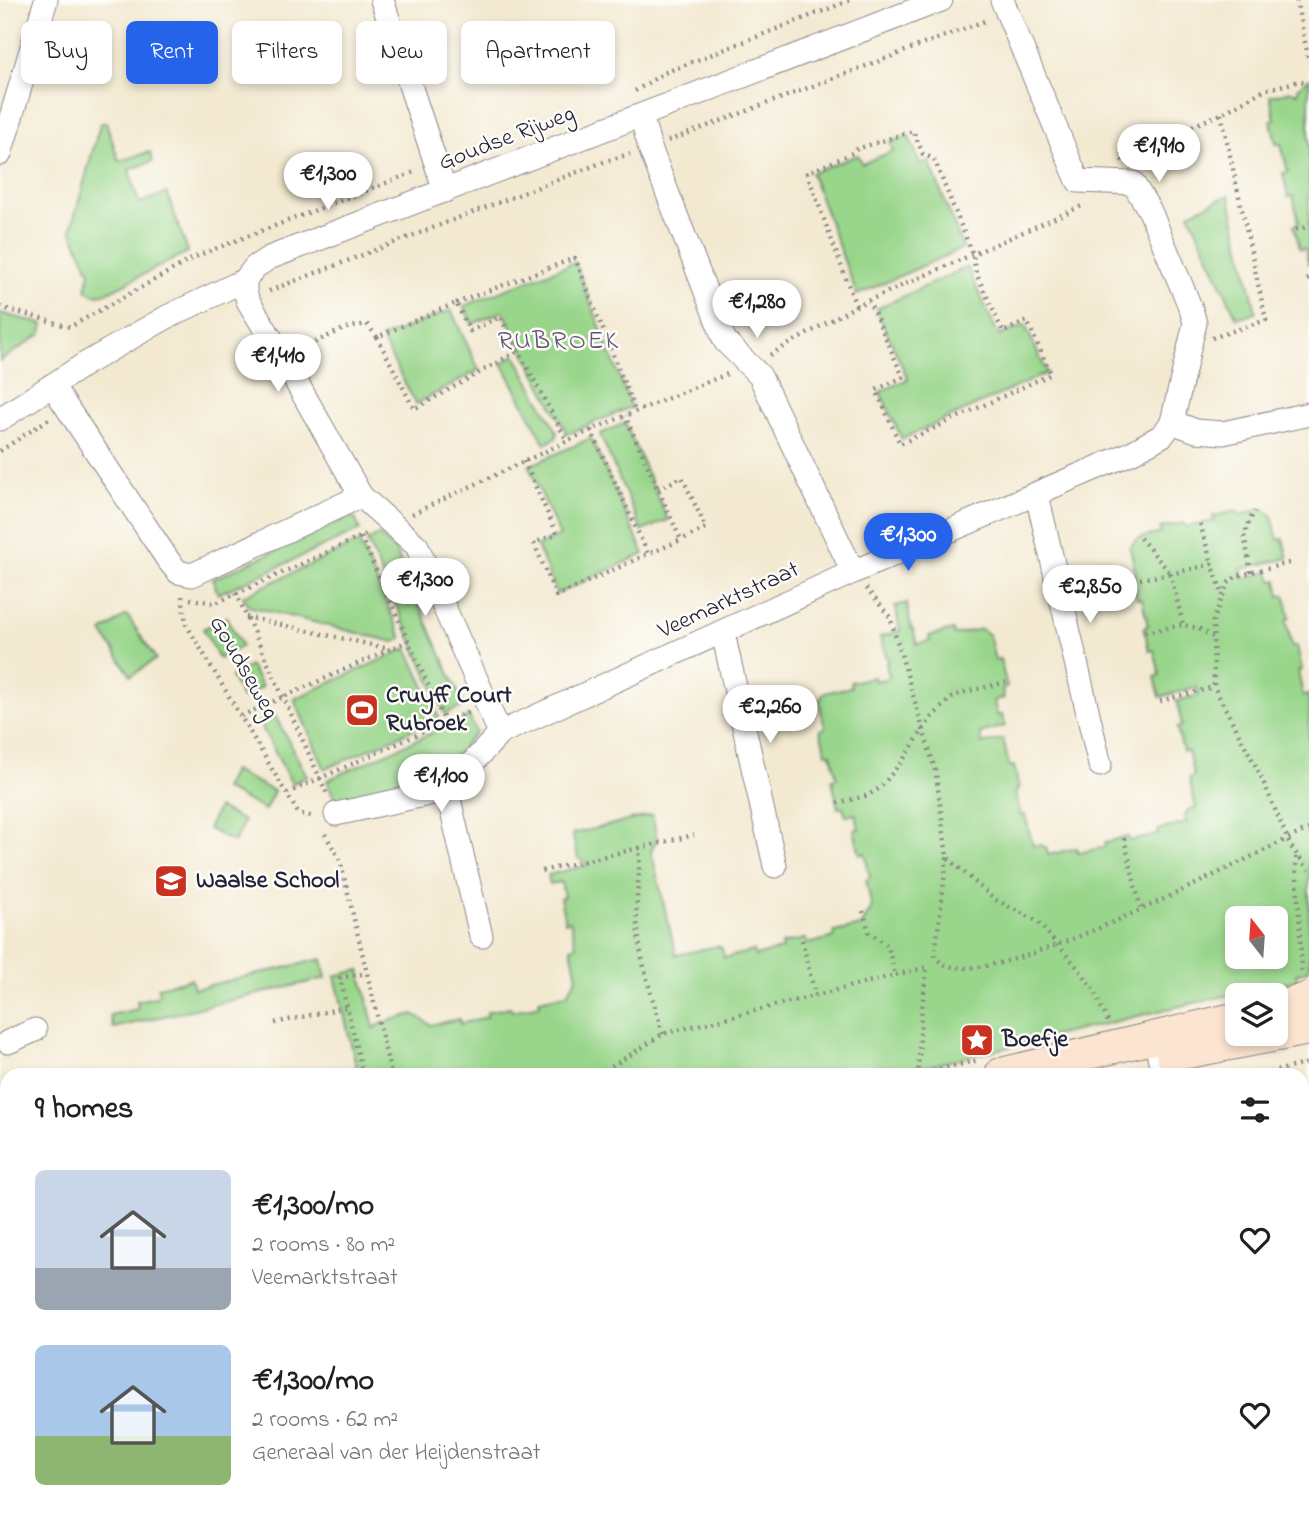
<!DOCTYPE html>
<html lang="en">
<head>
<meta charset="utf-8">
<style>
  :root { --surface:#fff; --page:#f2f2f2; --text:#202124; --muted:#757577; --accent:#2563eb }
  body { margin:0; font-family:"Indie Flower",sans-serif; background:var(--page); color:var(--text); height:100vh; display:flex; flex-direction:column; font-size:26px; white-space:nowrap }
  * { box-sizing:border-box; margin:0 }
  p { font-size:23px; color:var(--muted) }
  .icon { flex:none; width:38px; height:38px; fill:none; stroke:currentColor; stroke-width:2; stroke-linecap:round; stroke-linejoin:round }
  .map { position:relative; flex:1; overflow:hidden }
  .panel { position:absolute; left:0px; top:1068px; width:1309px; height:450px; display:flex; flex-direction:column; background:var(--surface); border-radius:21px 21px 0 0; box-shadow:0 4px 10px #0003 }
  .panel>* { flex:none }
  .guide { position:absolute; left:21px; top:21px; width:700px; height:63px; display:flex; gap:14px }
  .needle { width:46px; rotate:343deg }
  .buttons { position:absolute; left:1225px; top:906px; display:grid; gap:14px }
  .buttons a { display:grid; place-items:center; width:63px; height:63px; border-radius:10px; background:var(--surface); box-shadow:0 4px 10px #0003; font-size:35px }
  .price { position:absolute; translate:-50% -60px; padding:0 16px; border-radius:24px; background:#fff; color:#222; font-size:23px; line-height:46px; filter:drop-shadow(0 2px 4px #0008) }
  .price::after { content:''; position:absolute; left:50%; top:42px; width:21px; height:16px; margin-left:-10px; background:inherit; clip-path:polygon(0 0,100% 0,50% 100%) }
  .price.on { background:var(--accent); color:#fff }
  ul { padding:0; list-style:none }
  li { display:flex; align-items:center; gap:21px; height:175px; padding:0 35px }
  li span { display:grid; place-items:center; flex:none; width:196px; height:140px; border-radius:10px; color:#555 }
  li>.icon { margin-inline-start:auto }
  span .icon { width:84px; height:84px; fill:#fffc; stroke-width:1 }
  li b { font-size:30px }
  h2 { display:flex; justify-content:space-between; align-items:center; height:84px; padding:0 35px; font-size:30px }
  .chip { padding:0 24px; border-radius:10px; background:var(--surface); box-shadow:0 4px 10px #0003; font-size:24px; line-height:63px }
  .chip.on { background:var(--accent); color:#fff }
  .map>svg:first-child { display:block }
</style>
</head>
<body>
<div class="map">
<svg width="1309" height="1517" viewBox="0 0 1309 1517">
  <rect width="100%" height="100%" fill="#fdfcf7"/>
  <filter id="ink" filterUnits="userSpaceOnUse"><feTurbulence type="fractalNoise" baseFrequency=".0143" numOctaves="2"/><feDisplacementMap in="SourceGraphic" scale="14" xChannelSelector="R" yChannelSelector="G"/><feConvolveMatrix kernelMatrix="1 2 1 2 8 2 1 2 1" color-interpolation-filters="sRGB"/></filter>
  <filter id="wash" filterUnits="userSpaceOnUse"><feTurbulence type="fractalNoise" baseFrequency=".00686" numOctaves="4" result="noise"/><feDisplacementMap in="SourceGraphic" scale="28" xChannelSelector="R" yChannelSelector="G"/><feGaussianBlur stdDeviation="1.57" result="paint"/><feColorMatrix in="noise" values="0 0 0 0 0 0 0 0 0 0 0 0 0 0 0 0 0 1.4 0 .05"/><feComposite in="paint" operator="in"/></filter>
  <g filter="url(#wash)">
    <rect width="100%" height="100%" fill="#f3e9d1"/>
    <path fill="#99d68b" stroke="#5e7c63" stroke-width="2" fill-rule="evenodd" d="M1309,79v186l-4,-17 -5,1 -6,-24 5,-2 -6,-27 -5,1 -5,-24 5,-1 -7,-28h-5l-5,-23 4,-2 -5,-23 21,-5 7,2v-6z
      M106,122l13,39 31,-9 3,9 -24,9 10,33 28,-10 21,59 -84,42 -9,1 -9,-5 4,-18 -19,-42 29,-106z
      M909,136l11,28 9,-3 34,87 -106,47 -46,-122 47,-18 4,9 31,-13 -3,-9z
      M1229,195l27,117 -19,6 -48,-105z
      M575,262l56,145 -64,27 -64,-123 -31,13 -8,-18z
      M967,267l32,69 26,-11 22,48 -145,66 -22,-47 28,-13 -32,-70z
      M451,310l28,60 -63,34 -35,-66z
      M0,313l43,11 -2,10 -41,27z
      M515,355l42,77 -1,6 -11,6 -43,-81z
      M625,423l43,97 -26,11 -42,-97z
      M591,438l53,116 -87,40 -20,-48 23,-10 -31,-70z
      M1263,509l9,6 6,25 5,-1 5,19 -47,11 3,9 25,-7 3,10 5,-1 3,16 5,-1 5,23 -4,2 6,27 5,-1 5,24 -4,1 5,25 5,-1 1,4v271l-13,4 1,6 -130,29 -271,65h-538l-23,-98 25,-6 14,58 11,-6 29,-8 17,11 28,-6 1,5 27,-7v-5l23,-5 2,4 28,-6 -1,-5 28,-6 10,-17 -6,-29 5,-2 -6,-25 -5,1 -5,-24 4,-1 -3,-15 -11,2 -2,-9 40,-10 -10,-7 -6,-24 80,-19 5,24 -6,12 25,104 42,-9 4,2 2,10 29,-7 2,5 27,-7 -1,-5 24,-5 2,5 28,-7 -1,-5 27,-6 11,-18 -6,-28 4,-2 -5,-25 -5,1 -6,-24 5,-1 -3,-15 -10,2 -3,-9 -5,1 -6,-29 5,-1 -6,-25h-5l-6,-23 5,-2 -6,-26 5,-9 27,-6 -1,-5 24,-5 1,4 14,-3 -3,-15 2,-1 -8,-25 20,-6 -5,-25 12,-3 4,26h2l4,15 13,-3 -1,-5 24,-6 1,5 27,-6 8,6 6,25 5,-1 7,28 -5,2 2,9 -10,3 3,14h5l3,11 -25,7 2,11 21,-5 6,27h5l5,23 -4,2 6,25 4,-1 8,31 7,-1 6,2 2,8 29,-7 1,5 27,-6v-5l23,-5 2,4 28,-6v-5l28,-7 -1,-8 3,-5 8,-2 -7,-30 5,-2 -6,-25h-5l-6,-23 5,-2 -5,-25 22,-6 -3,-8 -36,10 -5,-20 5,-2 -6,-25 -5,1 -5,-24 4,-1 -6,-27h-5l-5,-23 4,-2 -6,-26 6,-9 25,-6 -1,-5 24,-5 1,4 29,-6 -1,-5 24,-5 2,4zM1237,919h39v38h-39z
      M350,517l5,1 5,12 -142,64 -5,-15z
      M379,535l16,15 69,156 -19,8 -78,-173z
      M359,542l43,96 -8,4 -146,-36 -5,-10z
      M127,615l29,44 -25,17 -29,-44z
      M226,617l16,29 -23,13 -16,-30z
      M407,648l32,70 -114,51 -31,-70z
      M250,666l12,21 -20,11 -11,-21z
      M274,714l33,62 -15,8 -33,-62z
      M469,716l7,16 -33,38 -34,8 2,8 -75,17 -9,-23z
      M233,771l41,20 -9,19 -41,-21z
      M218,808l26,13 -10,21 -26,-13z
      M322,959l4,19 -213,50 -3,-13 28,-6 -1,-8 22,-5 -1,-9 33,-8 3,10z
      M793,1510h102l2,7h-103z"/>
  </g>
  <g filter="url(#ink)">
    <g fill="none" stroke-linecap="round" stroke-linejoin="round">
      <g stroke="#8a8686" stroke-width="25">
        <path id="street" d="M382,0l63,191
          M1002,0l76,181 55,2 17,28 41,98 4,14 -23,99
          M641,115l9,33 75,193 35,35 93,196
          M0,154l46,-154
          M245,280v11l3,10 33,54 80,141 56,50 83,187
          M52,385l116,175 10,12 14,3 169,-79
          M0,419l85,-55 82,-47 78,-37 10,-13 14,-9 672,-258
          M1037,495l63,270
          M723,633l52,233
          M447,790l34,146
          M336,814l111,-24 53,-57 353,-161 278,-119 32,-18 9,-13 24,9 27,2 86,-19
          M1155,1038l8,36
          M8,1042l27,-12
          M180,1510l1,7
          M444,1510l2,7
          M714,1510l2,7
          M985,1510l2,7
          M1263,1510l2,7"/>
      </g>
      <g stroke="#8a8686" stroke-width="34">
        <path id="secondary" d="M1276,1009l33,-11
          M1172,1055l137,-26
          M1001,1074l236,-56
          M0,1251l7,21
          M0,1359l7,-1
          M0,1399l7,26
          M30,1510l2,7
          M58,1510l1,7"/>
      </g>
      <path stroke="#8a8686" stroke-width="4.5" stroke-dasharray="2 5" stroke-linecap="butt" d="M1296,0l13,61
        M635,91l29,-18 187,-73
        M668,141l319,-121
        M1123,161l-3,-5 101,-42 43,-24 36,-9 9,2
        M1296,230l13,-4
        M1307,280l2,-1
        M269,291l337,-130 24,-7
        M456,303l119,-45 60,153
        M856,306l-49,-133 46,-20 4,-4 56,-18 10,23 11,5 39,96 3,18 27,59 24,-11 24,53 -151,70 -24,-54 27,-13 -34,-76
        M0,307l70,20 129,-72 218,-84
        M377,337l37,72 104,-58
        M1212,338l54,-18 -45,-206
        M302,348l44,-20 21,-4 10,13 79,-34 14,28 30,-14 67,124
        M770,355l86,-49 228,-101
        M591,430l57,124 33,-14 -56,-124
        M0,451l49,-32
        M524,461l33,73 -23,9 22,53 92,-42
        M658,489l24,-12 24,51 -25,12
        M412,514l179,-84 136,-56
        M1200,524l12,40
        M361,537l84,185
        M1289,563l-52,13 -9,7 -15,38 1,66 46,87 31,73 18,23
        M1251,572l-7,-37 10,-24
        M1133,580l38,-6 -31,-36
        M866,588l24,29 46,156 11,84 47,42 43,22 45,52 11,16 16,35
        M236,593l92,203
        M182,596l4,28 112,189 16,4
        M190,599l26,4 153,-70
        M246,617l144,32
        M1145,632l38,-7
        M1213,637l-15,-9 -15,-3 -12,-51 41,-10 10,29
        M1160,701l54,-14
        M241,716l167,-75
        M287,793l181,-81
        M837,803l29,-7 14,-8 23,-28 28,-42 19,-19 11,-6 45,-11
        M325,834l15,26 51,214
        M1124,838l17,72
        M947,857l-12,98c27,60 328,-108 374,-126
        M1296,857l6,117
        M542,871l97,-23
        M863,911l6,21 19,14 7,29
        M802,940l13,55
        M275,1023l72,-16
        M663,1034c-11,-38 -24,-74 -26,-114 -2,-24 4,-48 2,-72l55,-13
        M69,1072l1,2
        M363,1074l-23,-96 27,-5
        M600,1074l63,-40 264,-67 -6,49 -3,58
        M919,1074l60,-14
        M1263,1074l46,-11
        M1302,1095l7,-1
        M0,1153l7,14
        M1302,1233l2,8
        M94,1510l1,7
        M280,1510l2,7
        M354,1510l1,7
        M543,1510l2,7
        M615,1510l1,7
        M1110,1510l1,7
        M737,1514l16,-4"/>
      <use href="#street" stroke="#fff" stroke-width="23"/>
      <use href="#secondary" stroke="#fce5d0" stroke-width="32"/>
    </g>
  </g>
  <defs>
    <g id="stadium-square" transform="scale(1.75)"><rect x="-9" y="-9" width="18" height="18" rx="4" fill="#c8321e" stroke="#fdfcf7"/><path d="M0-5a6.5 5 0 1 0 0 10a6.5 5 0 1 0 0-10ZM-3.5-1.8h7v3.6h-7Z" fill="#fff"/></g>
    <g id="school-square" transform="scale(1.75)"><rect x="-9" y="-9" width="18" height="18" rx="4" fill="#c8321e" stroke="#fdfcf7"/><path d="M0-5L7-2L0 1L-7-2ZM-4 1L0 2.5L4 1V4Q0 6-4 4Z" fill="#fff"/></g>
    <g id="sight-square" transform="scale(1.75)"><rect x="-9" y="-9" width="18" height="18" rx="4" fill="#c8321e" stroke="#fdfcf7"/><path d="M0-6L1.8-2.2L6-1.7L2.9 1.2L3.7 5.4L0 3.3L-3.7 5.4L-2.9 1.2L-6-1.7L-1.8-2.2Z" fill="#fff"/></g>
  </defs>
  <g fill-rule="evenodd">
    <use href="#stadium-square" x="362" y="710"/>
    <use href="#school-square" x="171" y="881"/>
    <use href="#sight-square" x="977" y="1040"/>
  </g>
  <g text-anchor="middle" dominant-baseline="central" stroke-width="5" stroke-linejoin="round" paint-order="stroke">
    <g font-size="24" fill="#22223b" stroke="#fdfcf7">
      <text transform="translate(507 139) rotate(-21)">Goudse Rijweg</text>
      <text transform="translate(729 601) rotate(-25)">Veemarktstraat</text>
      <text transform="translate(243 668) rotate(60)">Goudseweg</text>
    </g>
    <g font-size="24" font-weight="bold" fill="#22223b" stroke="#fdfcf7" text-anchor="start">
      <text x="386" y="696">Cruyff Court<tspan x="386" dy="28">Rubroek</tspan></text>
      <text x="196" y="881">Waalse School</text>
      <text x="1002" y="1040">Boefje</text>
    </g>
    <g font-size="26" letter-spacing="2" fill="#60517a" stroke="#fdfcf7">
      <text x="559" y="342">RUBROEK</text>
    </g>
  </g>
</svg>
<div class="buttons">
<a><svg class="needle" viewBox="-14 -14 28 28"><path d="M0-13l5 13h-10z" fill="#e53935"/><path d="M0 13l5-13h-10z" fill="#757577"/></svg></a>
<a><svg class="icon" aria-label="layers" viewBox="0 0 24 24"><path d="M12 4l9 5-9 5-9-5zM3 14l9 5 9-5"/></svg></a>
</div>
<b class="price" style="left:1159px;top:184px">€1,910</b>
<b class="price" style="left:328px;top:212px">€1,300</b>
<b class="price" style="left:757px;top:340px">€1,280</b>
<b class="price" style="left:278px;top:394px">€1,410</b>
<b class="price on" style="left:908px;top:573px">€1,300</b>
<b class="price" style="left:425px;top:618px">€1,300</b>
<b class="price" style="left:1090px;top:625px">€2,850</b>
<b class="price" style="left:770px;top:745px">€2,260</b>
<b class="price" style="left:441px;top:814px">€1,100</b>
<div class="guide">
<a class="chip">Buy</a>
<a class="chip on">Rent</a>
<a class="chip">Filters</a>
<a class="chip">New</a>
<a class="chip">Apartment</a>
</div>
<section class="panel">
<h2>9 homes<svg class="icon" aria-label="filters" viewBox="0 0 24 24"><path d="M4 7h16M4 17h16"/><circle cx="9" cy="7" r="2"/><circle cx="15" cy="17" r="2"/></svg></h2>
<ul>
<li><span style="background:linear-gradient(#c9d6e8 70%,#9aa5b1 0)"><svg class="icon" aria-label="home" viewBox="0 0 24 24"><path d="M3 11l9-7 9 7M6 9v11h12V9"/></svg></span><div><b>€1,300/mo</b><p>2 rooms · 80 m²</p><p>Veemarktstraat</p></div><svg class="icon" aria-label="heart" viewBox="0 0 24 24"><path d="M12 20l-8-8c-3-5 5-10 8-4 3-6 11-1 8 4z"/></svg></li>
<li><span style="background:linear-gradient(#a9c7e8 65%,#8fb573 0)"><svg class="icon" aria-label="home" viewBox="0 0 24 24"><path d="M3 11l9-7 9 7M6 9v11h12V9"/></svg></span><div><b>€1,300/mo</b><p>2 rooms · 62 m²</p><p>Generaal van der Heijdenstraat</p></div><svg class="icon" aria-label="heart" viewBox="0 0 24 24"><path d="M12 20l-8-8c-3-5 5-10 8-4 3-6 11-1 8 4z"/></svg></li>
</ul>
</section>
</div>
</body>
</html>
